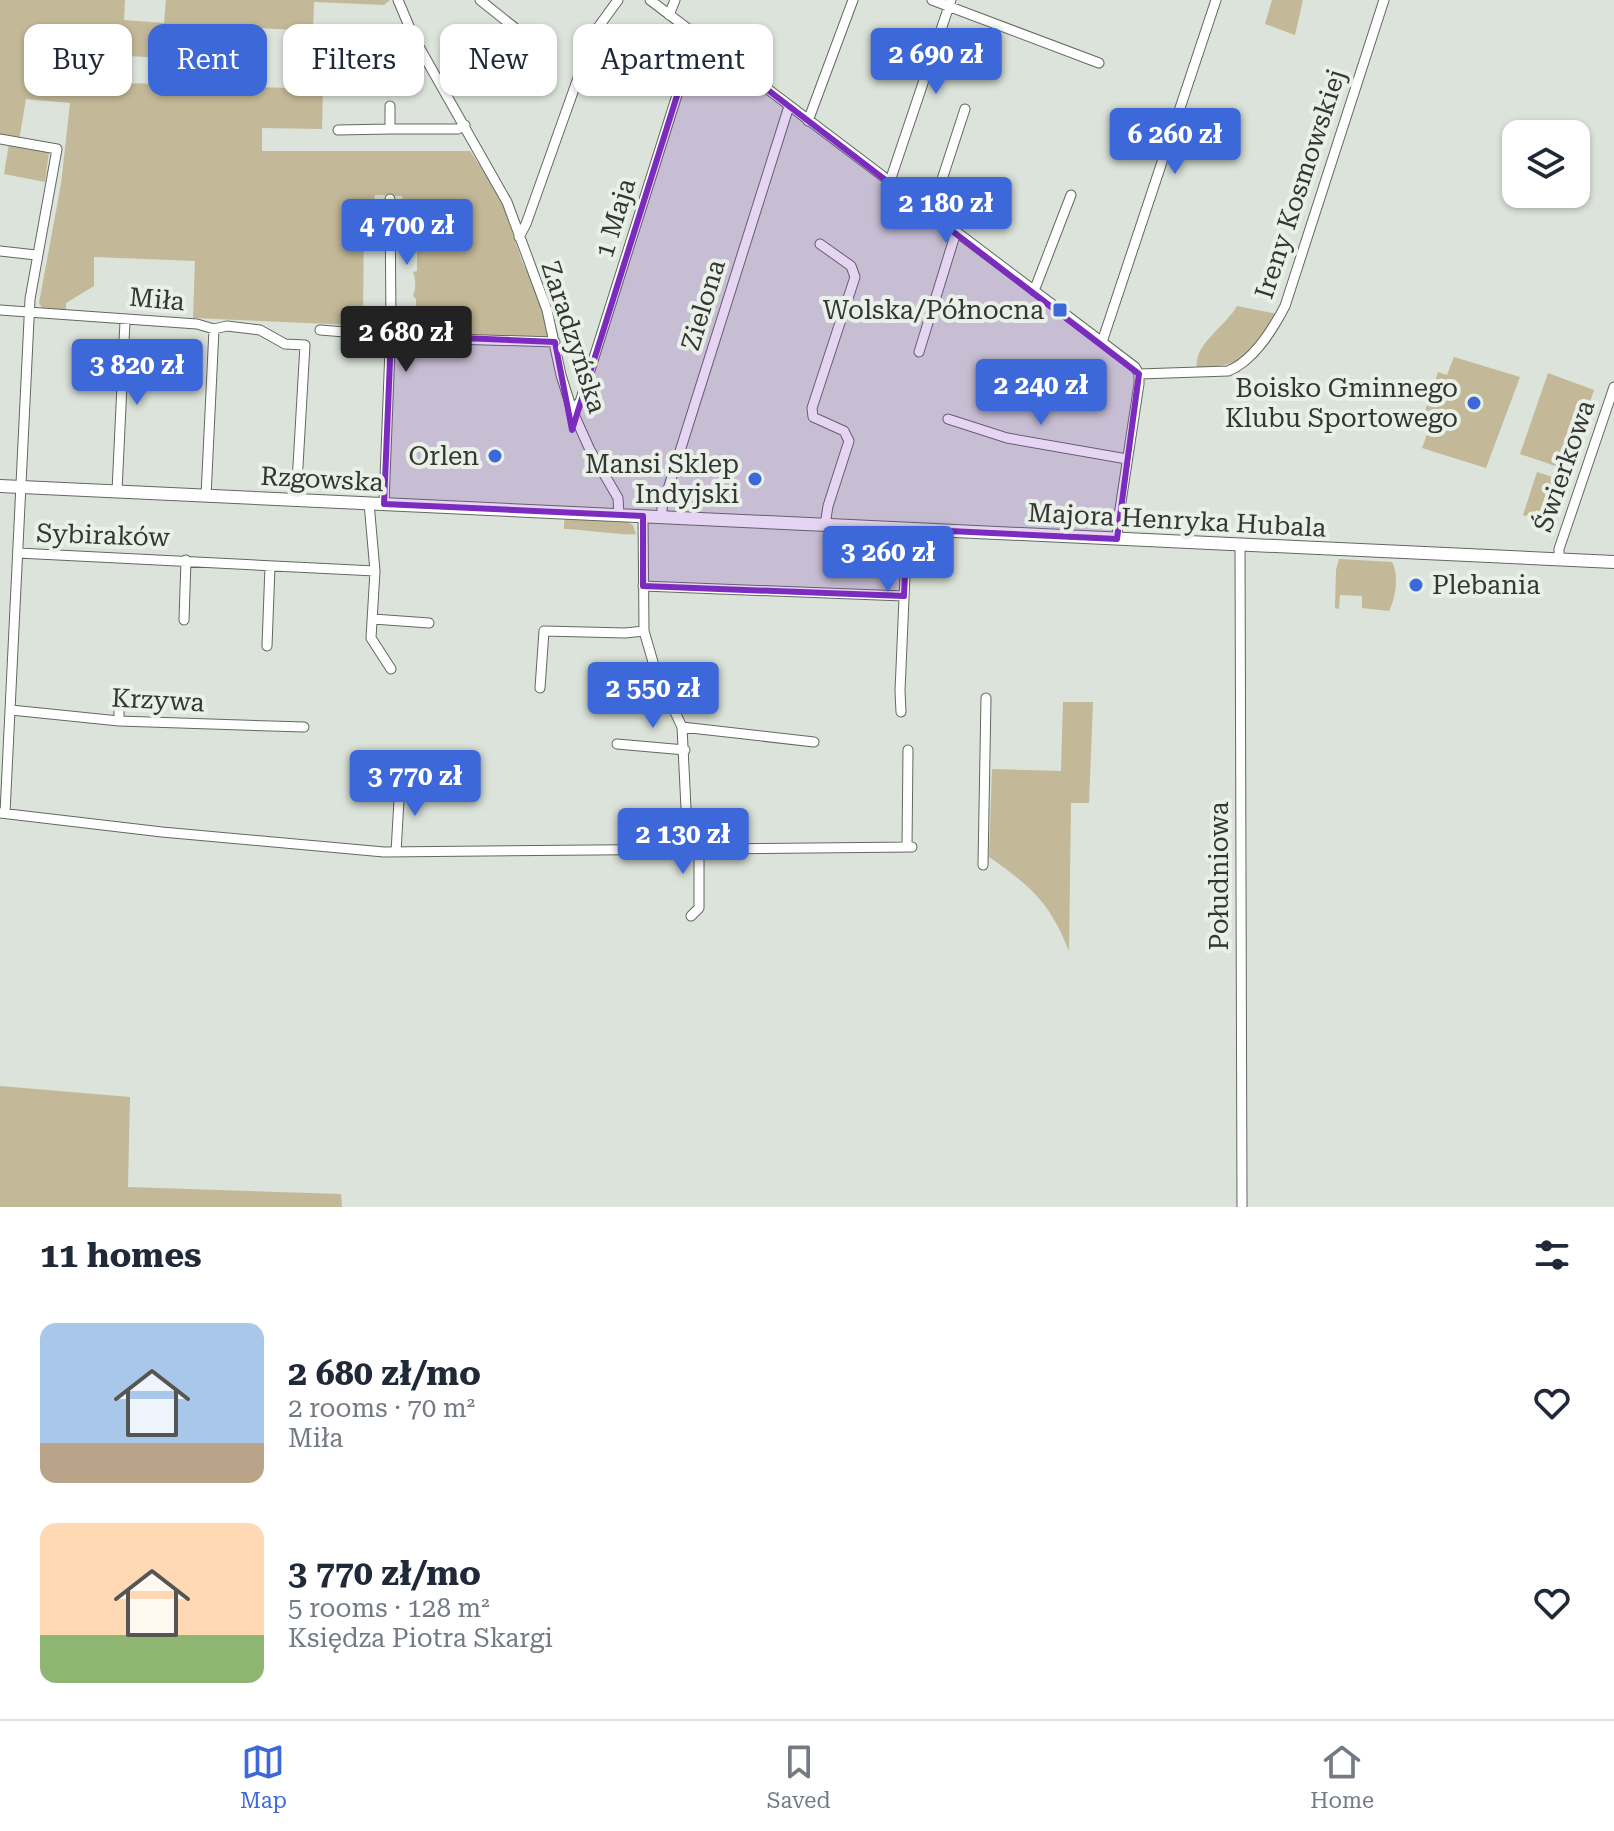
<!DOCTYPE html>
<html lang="en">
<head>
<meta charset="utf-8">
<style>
  :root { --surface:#fff; --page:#f6f6f7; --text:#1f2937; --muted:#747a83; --line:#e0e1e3; --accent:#3c68d9 }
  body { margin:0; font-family:"Roboto Serif",serif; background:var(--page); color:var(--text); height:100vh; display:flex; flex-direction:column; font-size:30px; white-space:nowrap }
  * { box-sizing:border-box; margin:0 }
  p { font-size:26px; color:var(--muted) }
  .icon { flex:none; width:44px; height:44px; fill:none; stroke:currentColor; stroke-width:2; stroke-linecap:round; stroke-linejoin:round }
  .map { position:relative; height:1207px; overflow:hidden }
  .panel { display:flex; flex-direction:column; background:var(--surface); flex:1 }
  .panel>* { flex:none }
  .guide { position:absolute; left:24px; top:24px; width:800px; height:72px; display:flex; gap:16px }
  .fabs { position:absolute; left:1502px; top:120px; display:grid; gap:16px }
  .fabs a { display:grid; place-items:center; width:88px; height:88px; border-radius:16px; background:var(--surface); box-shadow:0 2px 6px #0004; font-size:40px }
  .price { position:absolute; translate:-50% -68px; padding:0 18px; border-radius:8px; background:var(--accent); color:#fff; font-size:26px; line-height:52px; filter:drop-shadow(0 2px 4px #0008) }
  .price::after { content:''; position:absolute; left:50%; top:48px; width:24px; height:18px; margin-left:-12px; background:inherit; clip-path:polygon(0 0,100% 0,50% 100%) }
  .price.selected { background:#222; color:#fff }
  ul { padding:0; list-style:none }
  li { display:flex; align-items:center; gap:24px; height:200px; padding:0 40px }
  li span { display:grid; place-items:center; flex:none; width:224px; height:160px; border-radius:16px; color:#555 }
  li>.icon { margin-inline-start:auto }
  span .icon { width:96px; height:96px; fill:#fffc; stroke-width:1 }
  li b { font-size:34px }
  h2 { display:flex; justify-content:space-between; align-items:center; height:96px; padding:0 40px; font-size:34px }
  .tag { padding:0 28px; border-radius:16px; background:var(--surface); box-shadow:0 2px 6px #0004; font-size:28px; line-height:72px }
  .tag.selected { background:var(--accent); color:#fff }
  .dock { display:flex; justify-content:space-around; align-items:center; height:112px; border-top:2px solid var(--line); background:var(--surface); font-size:22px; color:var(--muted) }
  .dock a { display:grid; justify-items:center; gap:4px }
  .dock .selected { color:var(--accent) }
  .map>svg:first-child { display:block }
</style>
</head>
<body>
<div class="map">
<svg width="1614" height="1207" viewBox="0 0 1614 1207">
  <rect width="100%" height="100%" fill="#dbe3da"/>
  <path fill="#c3b897" d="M0,0h125l-1,20 40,3 2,-23h224l-6,5 -70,-3 -1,29 -130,-7 -3,35 -52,-3 -3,27 198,6 -1,40 -60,-1v23h208l26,39 10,24 16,47 22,46 6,30 -145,-4 -1,-13h9l3,-4v-17l-3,-3c3,-8 3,-17 0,-24l4,-1v-68l-14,-2 -1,-5 -27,-1 -1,6h-13l-2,4 5,10 -1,102 2,3h10v6l-182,-8 2,-57 -101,-4v29l-28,17v7l-23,-1 -4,-6 22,-119 9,-81 -44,-4 -7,41 -19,-3z
    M1272,0h31l-8,35 -30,-11z
    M9,144l40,8 -4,30 -41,-8z
    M1237,306l40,8c-28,39 -28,52 -80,54 -4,-23 29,-42 40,-62z
    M1454,357l66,20 -34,91 -64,-20 7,-19 -9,-3 18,-54 9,3z
    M1548,373l46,17 -27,80 -47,-16z
    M1537,472l32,10 -15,43 -31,-10z
    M568,518l57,3 8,4 3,9c-10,2 -56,-5 -72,-5v-8z
    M1339,559l53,3c7,13 4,35 -3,49l-27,-3v-12l-22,-1 -1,14 -4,-1 1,-38z
    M1063,702h30l-4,101h-18l-2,148c-19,-48 -38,-65 -80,-94l3,-88 69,2z
    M0,1086l130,11 -2,90 213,7 1,13h-342z"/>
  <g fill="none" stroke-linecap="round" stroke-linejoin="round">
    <g stroke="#626961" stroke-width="11">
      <path id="minor" d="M398,0l16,38 93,164 40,108 14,65 11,35 18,40 28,48 1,17
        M480,0l50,40
        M650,0l485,367 4,7v10l-21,138 -1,17
        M932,0l167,63
        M669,15l6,-15
        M390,106v23h68l7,-4
        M808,121l45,-121
        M338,130l52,-1
        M0,139l57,10 -27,150 -25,514
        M890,181l61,-181
        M931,213l34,-104
        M519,237l7,-13 68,-191 24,-33
        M820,244l31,22 4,11 -43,131 1,9 31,14 5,10 -21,65 -3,19
        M0,251l36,4
        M1034,291l37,-96
        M0,310l197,14 17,5 13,-3 33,4 25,14 20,1 -9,155
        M320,330l100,8 135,4
        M1102,342l114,-342
        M919,352l37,-120
        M1139,374l89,-3c26,-10 45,-42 57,-65l99,-306
        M572,410l8,-8 116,-367
        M948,419l59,19 120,21
        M117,491l8,-170
        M206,496l8,-167
        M369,503l6,68 -4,67 20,31
        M384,504l7,-181 -1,-124
        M643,516l1,115 11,38 27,58 6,122
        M662,517v-9l127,-402
        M1240,545l2,662
        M18,553l357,18
        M1559,560v-11l55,-162
        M643,586l261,10
        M373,619l56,4
        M184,620l2,-60
        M267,646l3,-80
        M540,688l4,-57 81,2 19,-2
        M119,692v29
        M11,710l108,11 185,6
        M901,712l-1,-21 7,-162
        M682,727l132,15
        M617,744l68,6
        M0,813l162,19 222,20 528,-5
        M907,847l1,-97
        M396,852l4,-69
        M983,865l3,-167
        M691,916l8,-8v-58"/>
    </g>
    <g stroke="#626961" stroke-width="14">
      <path id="major" d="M0,486l1614,76"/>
    </g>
    <use href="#minor" stroke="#fff" stroke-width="9"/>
    <use href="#major" stroke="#fff" stroke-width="12"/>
  </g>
  <path fill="#7b2cbf" fill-opacity="0.2" stroke="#7b2cbf" stroke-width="6" stroke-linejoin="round" d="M696,35l443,339 -22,165 -210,-10 -3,67 -261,-10v-70l-259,-12 7,-169 164,7 17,88z"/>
  <g fill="#3c68d9" stroke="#e8f0e7" stroke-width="3">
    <rect x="1052" y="302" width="16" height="16" rx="4"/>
    <circle cx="1474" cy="403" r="8"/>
    <circle cx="495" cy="456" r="8"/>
    <circle cx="755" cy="479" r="8"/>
    <circle cx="1416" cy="585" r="8"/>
  </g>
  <g text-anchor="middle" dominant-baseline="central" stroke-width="8" stroke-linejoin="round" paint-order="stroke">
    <g font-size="26" fill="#333632" stroke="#e8f0e7">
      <text transform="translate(1300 184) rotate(-72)">Ireny Kosmowskiej</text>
      <text transform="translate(615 218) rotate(-73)">1 Maja</text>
      <text transform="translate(157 299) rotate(5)">Miła</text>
      <text transform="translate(703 305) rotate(-73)">Zielona</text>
      <text transform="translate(574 337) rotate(72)">Zaradzyńska</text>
      <text transform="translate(1564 466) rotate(-71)">Świerkowa</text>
      <text transform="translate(322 479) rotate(3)">Rzgowska</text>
      <text transform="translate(1177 520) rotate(3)">Majora Henryka Hubala</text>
      <text transform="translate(103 535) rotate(2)">Sybiraków</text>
      <text transform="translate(158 700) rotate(3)">Krzywa</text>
      <text transform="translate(1219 876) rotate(-90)">Południowa</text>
    </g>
    <g font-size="26" fill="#333632" stroke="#e8f0e7" text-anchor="end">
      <text x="1044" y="310">Wolska/Północna</text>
      <text x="1458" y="388">Boisko Gminnego<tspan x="1458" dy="30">Klubu Sportowego</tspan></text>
      <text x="479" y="456">Orlen</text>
      <text x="739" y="464">Mansi Sklep<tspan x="739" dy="30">Indyjski</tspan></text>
      <text x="1432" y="585" text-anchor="start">Plebania</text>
    </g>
  </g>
</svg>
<div class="fabs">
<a><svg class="icon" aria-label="layers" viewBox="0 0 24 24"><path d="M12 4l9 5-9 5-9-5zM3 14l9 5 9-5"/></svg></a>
</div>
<b class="price" style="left:936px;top:96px">2 690 zł</b>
<b class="price" style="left:1175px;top:176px">6 260 zł</b>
<b class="price" style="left:946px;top:245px">2 180 zł</b>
<b class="price" style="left:407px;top:267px">4 700 zł</b>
<b class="price selected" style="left:406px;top:374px">2 680 zł</b>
<b class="price" style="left:137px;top:407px">3 820 zł</b>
<b class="price" style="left:1041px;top:427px">2 240 zł</b>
<b class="price" style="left:888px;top:594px">3 260 zł</b>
<b class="price" style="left:653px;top:730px">2 550 zł</b>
<b class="price" style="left:415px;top:818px">3 770 zł</b>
<b class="price" style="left:683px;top:876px">2 130 zł</b>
<div class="guide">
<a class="tag">Buy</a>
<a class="tag selected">Rent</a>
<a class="tag">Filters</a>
<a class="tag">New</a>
<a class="tag">Apartment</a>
</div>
</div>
<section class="panel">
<h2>11 homes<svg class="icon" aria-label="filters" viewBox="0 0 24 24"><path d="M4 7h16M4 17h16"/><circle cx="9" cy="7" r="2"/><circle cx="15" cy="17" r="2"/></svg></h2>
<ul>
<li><span style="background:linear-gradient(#a9c7e8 75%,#b9a48a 0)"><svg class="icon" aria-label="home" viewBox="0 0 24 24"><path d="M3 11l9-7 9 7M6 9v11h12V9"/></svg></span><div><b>2 680 zł/mo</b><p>2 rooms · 70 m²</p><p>Miła</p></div><svg class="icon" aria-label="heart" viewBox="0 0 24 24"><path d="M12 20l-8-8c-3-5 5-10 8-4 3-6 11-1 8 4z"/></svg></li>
<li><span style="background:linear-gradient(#ffd9b3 70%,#8fb573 0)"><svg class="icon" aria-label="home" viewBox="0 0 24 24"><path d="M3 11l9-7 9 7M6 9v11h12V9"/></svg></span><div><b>3 770 zł/mo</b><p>5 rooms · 128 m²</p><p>Księdza Piotra Skargi</p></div><svg class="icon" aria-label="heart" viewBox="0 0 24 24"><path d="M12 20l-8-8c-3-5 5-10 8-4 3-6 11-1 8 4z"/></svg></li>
</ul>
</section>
<nav class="dock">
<a class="selected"><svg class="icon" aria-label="map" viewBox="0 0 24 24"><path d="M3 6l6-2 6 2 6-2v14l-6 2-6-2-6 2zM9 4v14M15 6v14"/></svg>Map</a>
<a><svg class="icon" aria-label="saved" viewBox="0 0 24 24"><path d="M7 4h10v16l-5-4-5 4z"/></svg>Saved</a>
<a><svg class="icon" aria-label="home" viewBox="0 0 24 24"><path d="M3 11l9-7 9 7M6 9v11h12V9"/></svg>Home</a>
</nav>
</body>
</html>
